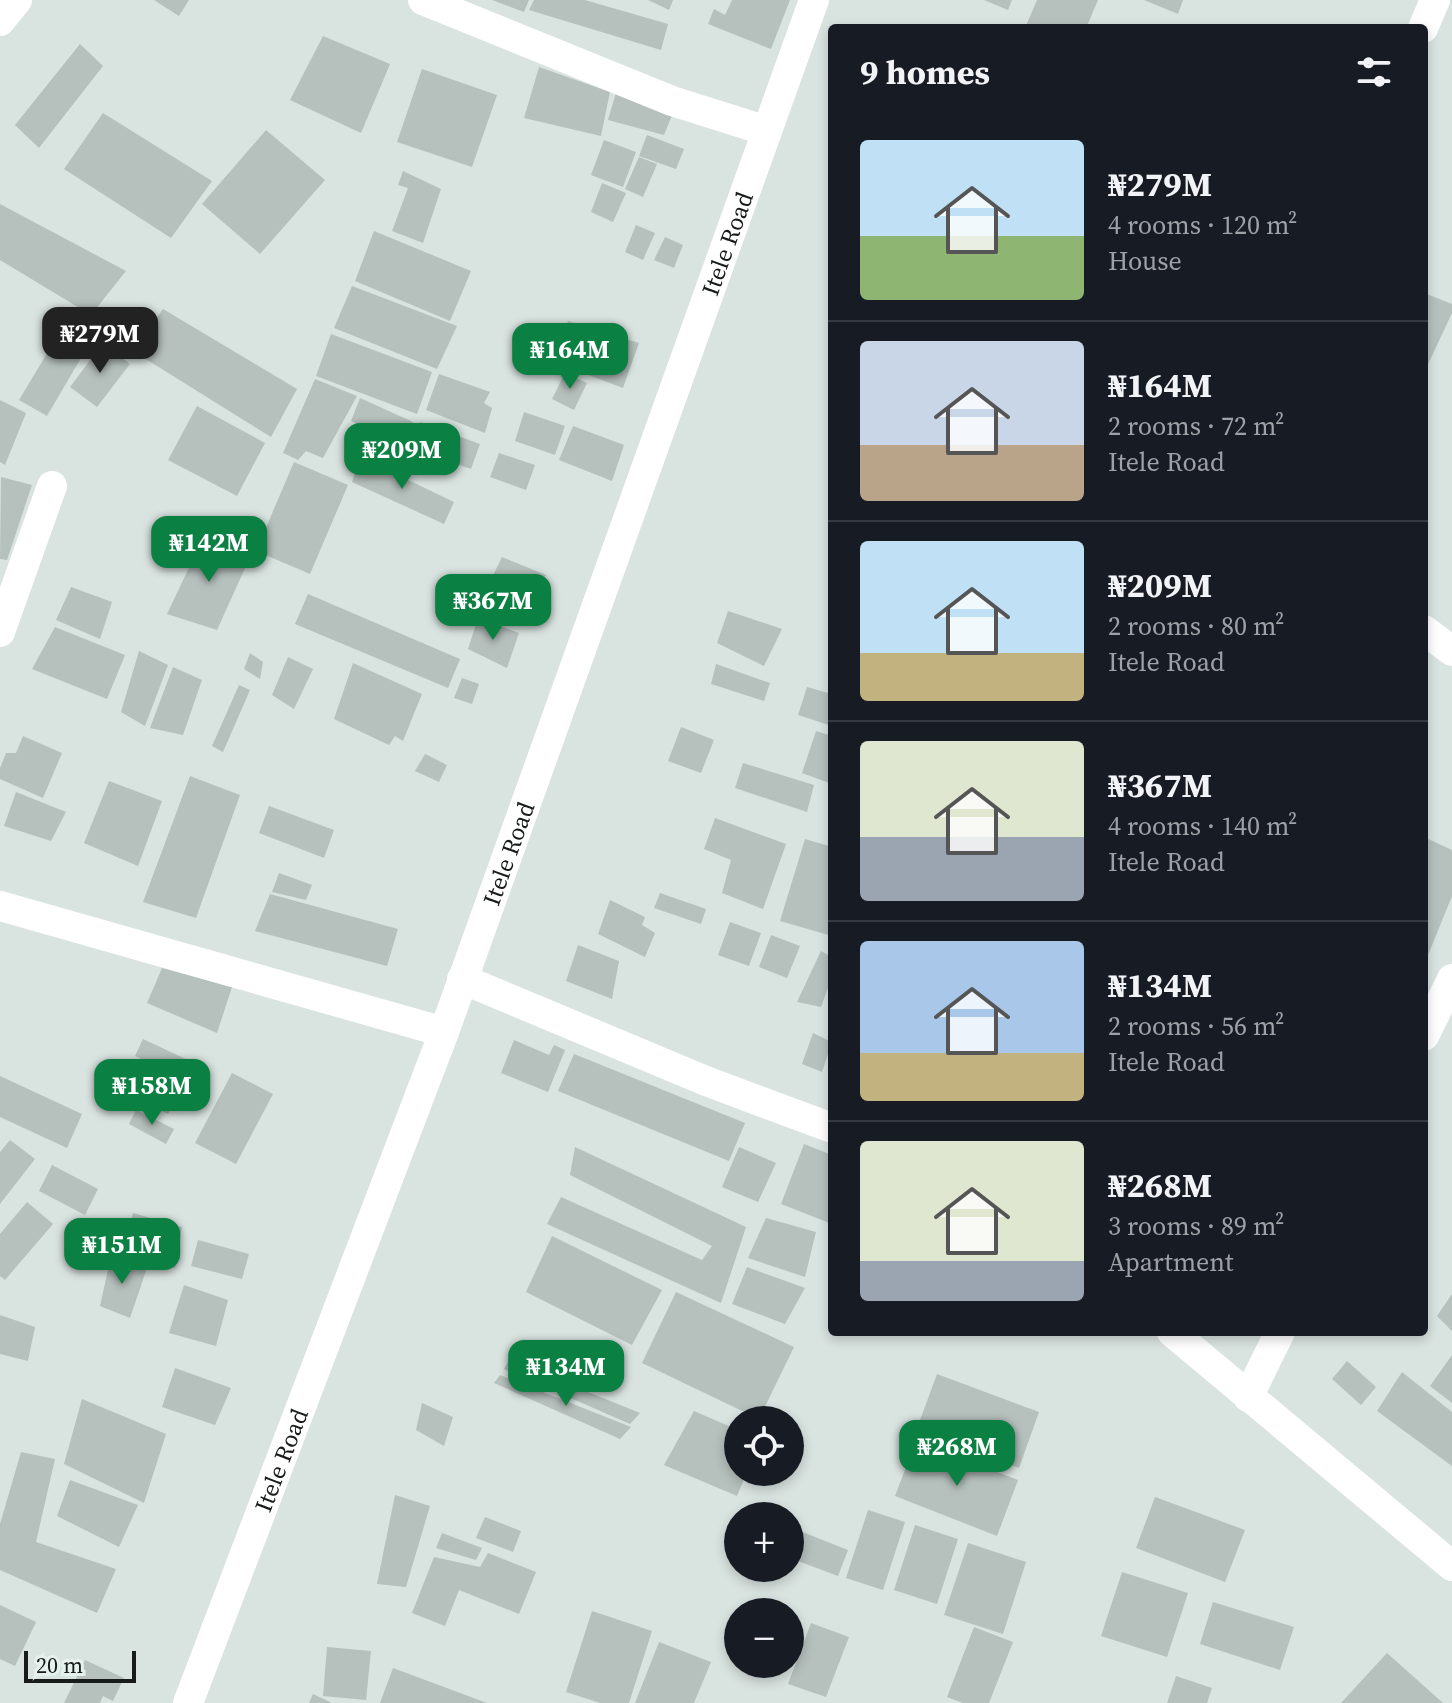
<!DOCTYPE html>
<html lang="en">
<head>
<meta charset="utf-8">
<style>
  :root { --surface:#171b24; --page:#20242c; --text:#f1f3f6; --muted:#9ea1a6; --line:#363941; --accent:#0b8043 }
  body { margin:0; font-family:"Source Serif 4",serif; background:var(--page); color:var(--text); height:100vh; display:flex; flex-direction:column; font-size:30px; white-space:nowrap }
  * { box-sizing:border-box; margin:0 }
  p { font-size:26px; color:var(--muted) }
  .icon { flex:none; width:44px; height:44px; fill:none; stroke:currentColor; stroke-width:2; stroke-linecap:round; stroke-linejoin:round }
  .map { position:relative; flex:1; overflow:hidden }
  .side { position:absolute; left:828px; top:24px; width:600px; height:1312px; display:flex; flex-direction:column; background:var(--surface); border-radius:8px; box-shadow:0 4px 12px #0003 }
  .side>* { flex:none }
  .tools { position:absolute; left:724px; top:1406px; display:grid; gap:16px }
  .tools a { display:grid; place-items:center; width:80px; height:80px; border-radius:50%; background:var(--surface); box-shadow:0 4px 12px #0003; font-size:40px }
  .scale { position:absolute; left:24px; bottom:20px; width:112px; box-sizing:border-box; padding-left:8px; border:4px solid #171b19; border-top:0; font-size:22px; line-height:28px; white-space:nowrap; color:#171b19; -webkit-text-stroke:6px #e6f1ed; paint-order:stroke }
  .price { position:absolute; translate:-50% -68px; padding:0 18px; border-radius:16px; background:var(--accent); color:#fff; font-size:26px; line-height:52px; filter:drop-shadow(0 2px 4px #0008) }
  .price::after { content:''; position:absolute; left:50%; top:48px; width:24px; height:18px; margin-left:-12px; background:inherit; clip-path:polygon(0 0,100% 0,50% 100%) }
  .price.selected { background:#222; color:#fff }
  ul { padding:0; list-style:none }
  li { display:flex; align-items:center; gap:24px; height:200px; padding:0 32px }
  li+li { border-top:2px solid var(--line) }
  li span { display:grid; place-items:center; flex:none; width:224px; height:160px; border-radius:8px; color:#555 }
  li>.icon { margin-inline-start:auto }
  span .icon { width:96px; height:96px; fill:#fffc; stroke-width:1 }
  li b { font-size:34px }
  h2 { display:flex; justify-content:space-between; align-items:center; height:96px; padding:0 32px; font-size:34px }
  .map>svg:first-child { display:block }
</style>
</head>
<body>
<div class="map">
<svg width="1452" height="1703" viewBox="0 0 1452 1703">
  <rect width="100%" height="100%" fill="#d9e3e0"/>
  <path fill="#b6c0bd" d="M154,0h35l-10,16z
    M492,0h37l-5,12z
    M534,0h51l83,24 -7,26 -132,-40z
    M648,0h25l-4,10z
    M732,0h58l-19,49 -63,-25 6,-15 11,6z
    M984,0h28l-4,10z
    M1037,0h61l-12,28h-61z
    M1144,0h39l-5,14z
    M323,36l67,28 -29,69 -71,-33z
    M80,44l23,22 -64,82 -24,-23z
    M539,67l71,25 -9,44 -77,-18z
    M422,69l75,26 -25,72 -75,-25z
    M617,89l57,21 -10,25 -56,-15z
    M103,113l109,68 -41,57 -107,-69z
    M266,130l59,50 -65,74 -58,-50z
    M647,135l37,14 -8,20 -37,-13z
    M604,140l32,12 -13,35 -32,-12z
    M639,157l18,7 -14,33 -18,-8z
    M403,171l38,18 -18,54 -31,-12 16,-43 -10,-3z
    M602,183l24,10 -13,29 -22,-10z
    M0,204l126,67 -35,44 -91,-55z
    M636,225l19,8 -12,27 -18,-8z
    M374,231l97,40 -21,50 -95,-40z
    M665,237l18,8 -9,23 -20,-8z
    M352,286l105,40 -20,43 -103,-41z
    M1424,293l28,11v9l-28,60z
    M163,309l134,80 -26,48 -138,-86z
    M568,321l71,22 -16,45 -69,-26z
    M64,325l27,16 -44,75 -28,-16z
    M331,334l101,38 -15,42 -101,-38z
    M103,343l27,21 -33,43 -27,-20z
    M565,373l22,10 -13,27 -22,-11z
    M439,374l51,18 -6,11 8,5 -7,25 -59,-23z
    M315,379l42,17 -34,62 -17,-7 -8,9 -15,-7z
    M360,398l53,24 -13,24 -49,-25z
    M0,400l26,13 -21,52 -5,-3z
    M197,406l68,37 -28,53 -69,-36z
    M524,412l41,14 -10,29 -40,-14z
    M420,422l60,22 -9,25 -60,-21z
    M573,426l51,19 -12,36 -53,-21z
    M499,453l36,12 -9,25 -36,-13z
    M360,457l94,45 -10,22 -92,-42z
    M294,462l54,23 -38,89 -54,-23z
    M1,477l31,8 -25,75 -7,-1z
    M203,538l48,17 -34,75 -50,-16z
    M502,557l44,18 -19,39 -43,-20z
    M71,587l41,15 -12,37 -44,-19z
    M308,594l152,65 -12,29 -153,-64z
    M728,611l54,18 -18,37 -47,-23z
    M478,618l41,15 -12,35 -39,-19z
    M55,627l70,28 -18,44 -75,-30z
    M139,651l29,14 -23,61 -24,-14z
    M250,653l13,9 -3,17 -16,-10z
    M288,657l25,12 -19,40 -22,-14z
    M353,663l69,31 -19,47 -8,-5 -6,9 -55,-26z
    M716,664l54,19 -6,18 -53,-17z
    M173,667l29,13 -19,55 -33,-7z
    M462,678l17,6 -7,20 -18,-6z
    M239,685l11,5 -27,62 -11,-6z
    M807,687l25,7v32l-34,-11z
    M681,727l33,13 -13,33 -33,-12z
    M816,731l16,5v48l-30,-11z
    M23,736l39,17 -19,45 -43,-19v-11l6,-15h10z
    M425,754l22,11 -8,17 -24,-11z
    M743,763l71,22 -7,27 -72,-24z
    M190,776l50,19 -44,123 -53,-16z
    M109,781l53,20 -24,65 -54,-23z
    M16,792l50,20 -15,29 -47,-15z
    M269,806l65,24 -10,28 -65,-25z
    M715,818l71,26 -23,65 -41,-16 9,-33 -27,-11z
    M1424,837l28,13v46l-28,69z
    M805,839l27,8v89l-52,-15z
    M279,873l33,12 -6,15 -34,-8z
    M660,893l46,16 -5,15 -47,-16z
    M270,894l128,35 -11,37 -132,-35z
    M610,900l35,17 -3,8 13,8 -10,24 -47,-23z
    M730,922l31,11 -12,33 -31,-11z
    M771,935l29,11 -13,32 -28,-11z
    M578,945l41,16 -7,38 -46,-18z
    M821,951l11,6v20l-11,30 -24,-5z
    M162,968l70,19 -15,46 -70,-30z
    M813,1033l19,9 -10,30 -20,-8z
    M143,1039l49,23 -8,17 -49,-23z
    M514,1040l35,15 5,-10 11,5 -17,42 -47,-19z
    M574,1054l171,69 -16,38 -171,-70z
    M132,1070l48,22 -12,22 -46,-22z
    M232,1073l41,21 -37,70 -41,-21z
    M0,1076l82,38 -15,34 -67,-31z
    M136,1110l38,19 -8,15 -37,-20z
    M10,1140l25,19 -35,45v-52z
    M804,1144l28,11v69l-51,-20z
    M575,1147l171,80 -25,76 -174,-79 14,-27 141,63 10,-14 -142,-71z
    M739,1147l37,16 -18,39 -36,-15z
    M52,1165l46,24 -13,26 -46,-24z
    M27,1202l26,22 -48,56 -5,-4v-42z
    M133,1213l49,14 -7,41 -51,-21z
    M766,1218l50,14 -11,45 -57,-19z
    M552,1236l110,54 -30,55 -106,-53z
    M198,1240l51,14 -7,25 -51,-13z
    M111,1256l36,12 -17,50 -30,-12z
    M747,1267l58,21 -20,36 -53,-20z
    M184,1285l44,15 -12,46 -47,-13z
    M676,1292l118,55 -35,72 -117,-56z
    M1452,1294v37l-15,-15z
    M0,1315l35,12 -7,34 -28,-7z
    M1452,1355v48l-22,-17z
    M509,1360l131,53 -10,11 -126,-55z
    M1347,1361l29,26 -15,18 -29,-26z
    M175,1368l56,20 -16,37 -53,-18z
    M1402,1372l50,40v54l-75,-55z
    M937,1374l102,38 -20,56 -103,-37z
    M500,1375l131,52 -11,12 -126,-56z
    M82,1399l84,35 -22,69 -80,-39z
    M422,1403l31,14 -9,29 -28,-16z
    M694,1411l44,19v42h9l-10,24 -73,-31z
    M916,1441l102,39 -21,56 -102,-40z
    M21,1452l34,7 -19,83 80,27 -19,44 -97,-43v-46z
    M70,1480l68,25 -19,42 -62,-31z
    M395,1495l35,11 -24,81 -29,-3z
    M1155,1497l90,33 -20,52 -89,-34z
    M868,1510l37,12 -22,68 -37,-12z
    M485,1517l36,14 -8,21 -37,-14z
    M915,1525l43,14 -21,65 -43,-14z
    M800,1531l48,19 -10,26 -48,-18z
    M442,1533l40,15 -6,12 -40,-12z
    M968,1543l58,19 -23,72 -59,-19z
    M488,1553l48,19 -17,42 -60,-24 -14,36 -33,-13 22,-56 46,10z
    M1122,1572l66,21 -21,64 -66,-21z
    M1213,1602l81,25 -14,43 -80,-26z
    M0,1605l36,17 -21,44 -15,-7z
    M592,1611l60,20 -23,72h-29l-34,-11z
    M811,1623l38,14 -23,60 -38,-13z
    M974,1627l39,15 -24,61h-26l-16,-6z
    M659,1642l52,20 -17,41h-59z
    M327,1647l44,4 -5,49 -43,-4z
    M1387,1653l56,50h-102z
    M85,1660l39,18 -11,23 -10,-5 -3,7h-36z
    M393,1668l94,35h-107z
    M1176,1676l36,12 -5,15h-40z
    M313,1694l19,9h-23z"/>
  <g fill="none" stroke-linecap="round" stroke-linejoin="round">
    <g stroke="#fff" stroke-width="30">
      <path d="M423,0l249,101 95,30"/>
      <path d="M0,21l17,-21"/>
      <path d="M1423,28l12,-28"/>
      <path d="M1424,630l28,21"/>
      <path d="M0,632l52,-146"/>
      <path d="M0,906l444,126"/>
      <path d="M462,979l244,102 126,47"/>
      <path d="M1424,1036l28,-57"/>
      <path d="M1172,1332l280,234"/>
      <path d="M1248,1397l32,-65"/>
      <path id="s1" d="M188,1703l256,-671 370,-1032"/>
    </g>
  </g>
  <g text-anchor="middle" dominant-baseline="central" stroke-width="7" stroke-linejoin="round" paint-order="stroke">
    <g font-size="24" fill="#171b19" stroke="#e6f1ed">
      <text stroke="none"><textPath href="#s1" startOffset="1556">Itele Road</textPath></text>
      <text stroke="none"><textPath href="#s1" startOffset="908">Itele Road</textPath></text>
      <text stroke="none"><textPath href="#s1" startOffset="260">Itele Road</textPath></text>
    </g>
  </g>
</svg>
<div class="tools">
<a><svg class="icon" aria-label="locate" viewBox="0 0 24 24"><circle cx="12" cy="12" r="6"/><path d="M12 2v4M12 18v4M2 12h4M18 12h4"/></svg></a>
<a>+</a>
<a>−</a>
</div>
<div class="scale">20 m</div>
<b class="price selected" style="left:100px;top:375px">₦279M</b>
<b class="price" style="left:570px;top:391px">₦164M</b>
<b class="price" style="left:402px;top:491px">₦209M</b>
<b class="price" style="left:209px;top:584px">₦142M</b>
<b class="price" style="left:493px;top:642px">₦367M</b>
<b class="price" style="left:152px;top:1127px">₦158M</b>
<b class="price" style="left:122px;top:1286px">₦151M</b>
<b class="price" style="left:566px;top:1408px">₦134M</b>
<b class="price" style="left:957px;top:1488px">₦268M</b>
<section class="side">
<h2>9 homes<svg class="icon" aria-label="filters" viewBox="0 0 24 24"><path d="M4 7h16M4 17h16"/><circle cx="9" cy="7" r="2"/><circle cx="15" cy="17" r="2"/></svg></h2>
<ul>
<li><span style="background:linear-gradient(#bfe0f5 60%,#8fb573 0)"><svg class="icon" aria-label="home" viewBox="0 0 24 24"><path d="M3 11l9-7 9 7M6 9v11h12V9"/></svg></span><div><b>₦279M</b><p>4 rooms · 120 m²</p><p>House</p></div></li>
<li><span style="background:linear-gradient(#c9d6e8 65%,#b9a48a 0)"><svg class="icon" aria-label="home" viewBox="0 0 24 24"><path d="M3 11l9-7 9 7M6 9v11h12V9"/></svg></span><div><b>₦164M</b><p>2 rooms · 72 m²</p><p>Itele Road</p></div></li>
<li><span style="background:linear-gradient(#bfe0f5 70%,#c2b280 0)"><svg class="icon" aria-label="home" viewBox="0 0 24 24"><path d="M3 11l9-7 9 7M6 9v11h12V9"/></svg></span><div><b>₦209M</b><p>2 rooms · 80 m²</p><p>Itele Road</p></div></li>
<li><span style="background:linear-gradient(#dfe7d0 60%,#9aa5b1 0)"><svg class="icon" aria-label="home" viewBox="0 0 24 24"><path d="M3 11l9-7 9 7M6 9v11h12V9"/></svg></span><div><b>₦367M</b><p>4 rooms · 140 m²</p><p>Itele Road</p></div></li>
<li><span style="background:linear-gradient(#a9c7e8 70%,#c2b280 0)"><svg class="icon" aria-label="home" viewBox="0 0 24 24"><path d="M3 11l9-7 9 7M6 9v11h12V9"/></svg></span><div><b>₦134M</b><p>2 rooms · 56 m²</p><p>Itele Road</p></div></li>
<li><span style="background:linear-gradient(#dfe7d0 75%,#9aa5b1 0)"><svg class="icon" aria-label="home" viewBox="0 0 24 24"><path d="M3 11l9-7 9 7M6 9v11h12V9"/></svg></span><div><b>₦268M</b><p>3 rooms · 89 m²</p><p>Apartment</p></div></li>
</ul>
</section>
</div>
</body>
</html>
